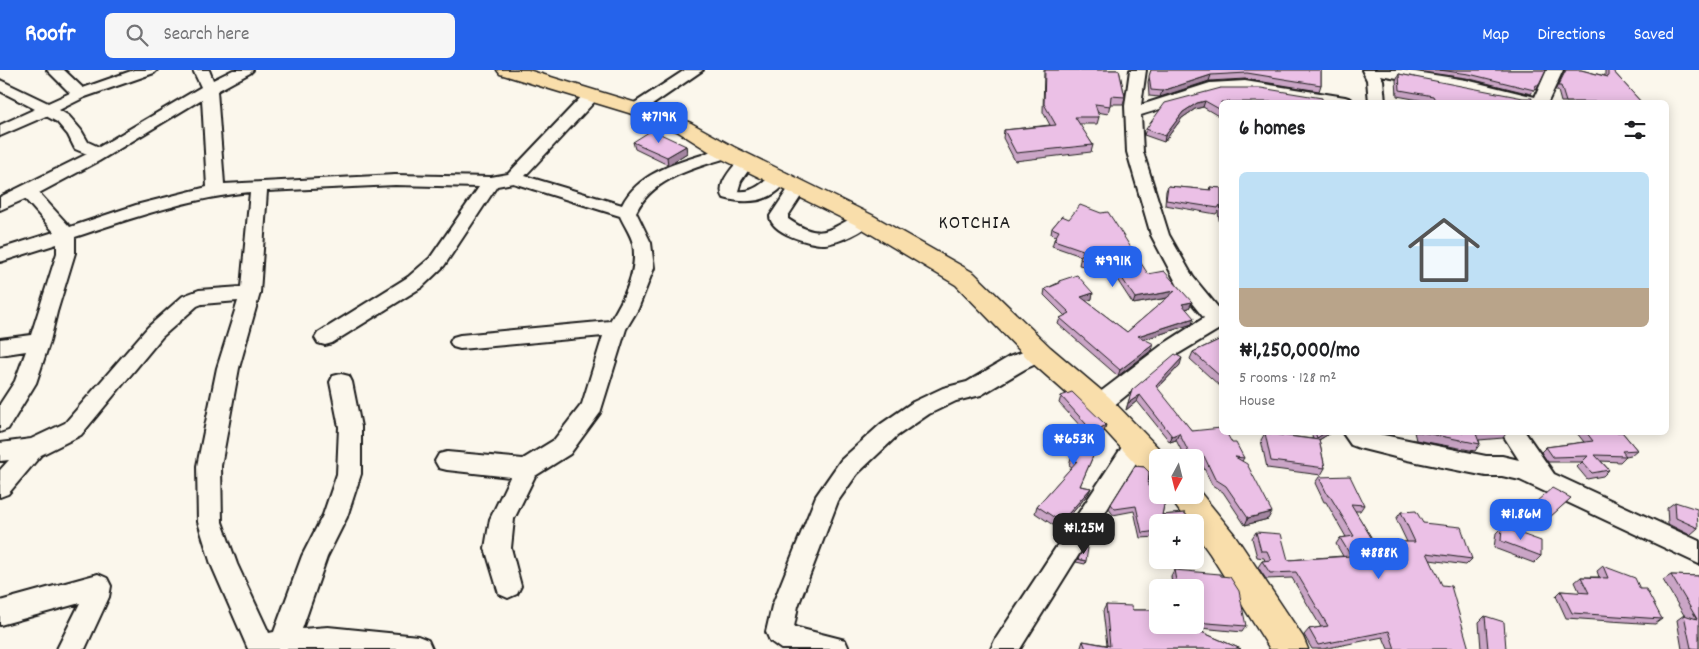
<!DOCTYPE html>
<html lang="en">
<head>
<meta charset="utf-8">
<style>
  :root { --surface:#fff; --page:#f6f6f6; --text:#202124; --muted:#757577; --line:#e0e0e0; --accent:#2563eb }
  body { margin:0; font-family:Dekko,sans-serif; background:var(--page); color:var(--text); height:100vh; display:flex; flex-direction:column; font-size:19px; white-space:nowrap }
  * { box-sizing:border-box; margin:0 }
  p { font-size:16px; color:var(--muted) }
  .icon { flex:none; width:28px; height:28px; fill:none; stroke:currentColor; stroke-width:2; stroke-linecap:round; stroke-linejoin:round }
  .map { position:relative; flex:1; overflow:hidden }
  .sheet { position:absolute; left:1219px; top:30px; width:450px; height:335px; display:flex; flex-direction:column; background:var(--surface); border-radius:8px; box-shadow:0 2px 12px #0003 }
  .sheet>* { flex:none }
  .needle { width:32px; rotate:187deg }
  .fabs { position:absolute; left:1149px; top:379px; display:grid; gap:10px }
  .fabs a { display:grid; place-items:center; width:55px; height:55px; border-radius:8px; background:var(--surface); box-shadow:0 2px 12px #0003; font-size:25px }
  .price { position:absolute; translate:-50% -42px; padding:0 11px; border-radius:10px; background:var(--accent); color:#fff; font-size:16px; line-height:32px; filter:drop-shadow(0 1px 2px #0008) }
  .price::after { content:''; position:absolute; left:50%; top:30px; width:15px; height:11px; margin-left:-8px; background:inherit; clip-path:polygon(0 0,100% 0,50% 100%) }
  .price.current { background:#222; color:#fff }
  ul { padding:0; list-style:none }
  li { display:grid; align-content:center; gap:10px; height:265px; padding:0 20px }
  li+li { border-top:1px solid var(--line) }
  li span { display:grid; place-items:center; height:155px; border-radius:8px; color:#555 }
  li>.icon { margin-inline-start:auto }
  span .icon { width:90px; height:90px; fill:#fffc; stroke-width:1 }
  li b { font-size:21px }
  h2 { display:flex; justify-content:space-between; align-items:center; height:60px; padding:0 20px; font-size:21px }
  header { display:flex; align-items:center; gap:30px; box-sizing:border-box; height:70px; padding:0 25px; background:var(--accent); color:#fff }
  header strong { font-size:24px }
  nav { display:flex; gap:28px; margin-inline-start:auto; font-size:18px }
  .search { width:350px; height:45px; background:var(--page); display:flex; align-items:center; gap:12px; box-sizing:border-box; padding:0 18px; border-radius:8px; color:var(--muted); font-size:19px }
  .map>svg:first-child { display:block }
</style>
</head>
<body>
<header>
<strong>Roofr</strong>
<div class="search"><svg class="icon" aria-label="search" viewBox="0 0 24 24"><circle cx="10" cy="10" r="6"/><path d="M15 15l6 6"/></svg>Search here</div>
<nav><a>Map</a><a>Directions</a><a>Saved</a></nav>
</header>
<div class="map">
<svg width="1699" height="579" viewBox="0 0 1699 579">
  <rect width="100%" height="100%" fill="#fbf7ec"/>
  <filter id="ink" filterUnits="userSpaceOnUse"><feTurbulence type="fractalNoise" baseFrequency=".02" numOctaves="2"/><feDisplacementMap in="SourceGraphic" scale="10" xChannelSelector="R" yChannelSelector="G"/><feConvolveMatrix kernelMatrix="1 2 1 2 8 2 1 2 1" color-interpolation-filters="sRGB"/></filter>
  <g filter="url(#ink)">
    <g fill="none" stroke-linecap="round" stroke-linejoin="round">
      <g stroke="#1c1c1c" stroke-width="4">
        <path id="minor" d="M47,0h17l19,18 51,-18h23l-3,3 -69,24 -26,13 10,6 12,14 7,12 11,5 102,-60 -8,-17h16l4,10 20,-10h20l-3,3 -33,18 7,93 171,-9 96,2 17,-3 77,-81h12l2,3 -2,3 -72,77 97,29c15,-30 50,-41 80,-50 10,-4 20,-9 30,-7l2,4 -2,4c-35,12 -78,20 -96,56l15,31 3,25 -16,41 -12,20 -26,84 -30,41 -35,22 -21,43 -3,29 10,38 -4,8 -9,4 -9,-4 -14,-46 5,-29 20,-42 -63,-7 -8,-2 -4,-7 4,-7 8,-2 76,7 31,-19 28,-36 21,-68 -143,13 -7,-2 -3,-5 3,-5 7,-2 150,-14c14,-22 28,-50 23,-77 -2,-9 -9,-19 -13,-28l-107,-33 -16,3 -53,80 -22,21 -90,56 -7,2 -7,-2 -3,-5 3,-5 90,-56 22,-19 49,-71 -84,-2 -128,6 -7,102 -21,75 -18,98 1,56 15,42 32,69 5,-1 28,-76 21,-41 14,-41 2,-47 -9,-45 3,-6 8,-2 8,2 3,6 9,45v47l-14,43 -20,40 -25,72 26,-2 90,9 10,4 4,9h-184l-37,-85 -13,-42 -1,-56 20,-98 21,-67 -36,3 -5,2 -35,31 -81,98 -40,20 -33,39 -8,3v-27l9,-10 -9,1v-18l31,-4 34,-16 83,-96 35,-31 16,-6 42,-3 9,-95c-61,6 -117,26 -175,45v16l-18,59 -7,29 -14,42 -28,46 -8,3v-28l15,-23 11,-30 -26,4v-16l31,-4 26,-82v-9l-57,18v-13l54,-17 -29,-33 -25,11v-13l87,-43 -12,-5 -7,-14 -11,-13 -11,-6 -46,20v-11l35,-16 -35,-18v-11l48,23 22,-10zM202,29l5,88 -71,18 -66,22 -31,-34 60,-32z
          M685,0h18l-61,42h-12l-2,-3 2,-3z
          M1130,0h16l-5,35 69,-22 35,-2 100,16 6,2 2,3c-36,5 -71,-9 -107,-11 -36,-3 -71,14 -105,24l2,37 26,83 24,42 28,34v17l-45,27 -69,56 -8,3 -8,-3 -3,-6 3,-6 71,-54 42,-27 -26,-32 -27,-51 -24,-83 -2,-46z
          M1362,0h41l63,10 69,17 12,-27h16l-15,32h-28l-54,-12 -86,-15 3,5 2,22h-16l-2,-22z
          M746,87l6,1 2,4 -13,19 -3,10c23,3 30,-22 49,-17l3,4c-17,24 -41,27 -66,20 -9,-13 8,-29 16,-40z
          M798,112l6,1 3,4 -19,29v3c39,27 43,4 76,-5l6,2 3,4c-7,11 -35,23 -48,24 -14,1 -55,-11 -55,-28l22,-33z
          M1040,276l7,3 4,5 -4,5 -22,10 -44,26 -25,6 -27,13 -32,22 -40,38 -19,27 -40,105 -4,21 51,13 4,9h-68l-11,-8 -4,-9 6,-26 44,-110 25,-36 40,-36 32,-22 30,-14 24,-6 42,-25z
          M1342,362h27l117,24h16l17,4 -18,-28h24l29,42 145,67v23l-179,-84 -18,-4h-16l-79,-16 -48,-12 -8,-3z
          M1136,365l8,3 4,6 -4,6 -124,199h-29l4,-9 133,-202z
          M98,504l9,4 4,8 -2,11 -24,52h-28l23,-46 -80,22v-24z"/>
      </g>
      <g stroke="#1c1c1c" stroke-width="3">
        <path id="major" d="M497,0h31l115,35 48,18 43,24 138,68 102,58 76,74 59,50 59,61h-10v21l-11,-3 -58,-63 -59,-52 -74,-76 -100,-60 -138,-68 -41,-26 -48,-18 -129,-39z
          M1195,416l39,48 69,103 5,12h-38l-60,-95 -15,-21v-11h-8l-19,-27h27z"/>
      </g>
      <use href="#minor" fill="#fbf7ec" fill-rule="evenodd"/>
      <use href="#major" fill="#f9deab" fill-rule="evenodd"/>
    </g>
    <path fill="#caa5c6" stroke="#1c1c1c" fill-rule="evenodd" d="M1044,0h75l6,27 -2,7h-13l-2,10 -11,-2 2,5 -2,7h-18l14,21 -2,7 -76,9 -12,-23 1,-8 46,-5 -7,-13z
      M1151,0h170v15l-2,6 -74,-12 -36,2 -49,16 -11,-1 -1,-14z
      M1409,0h137l-7,15 -3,4h-2l-3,5 -65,-16z
      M1565,0h16l24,6v-6h7l29,32h-80l-3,-11h-3z
      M1399,4l132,28h-101l-33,-6 -1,-16z
      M1221,18v28l-1,1 -17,-10 -8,2 -13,9 -18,24 -20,-7 2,-6z
      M633,72l53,4 1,7 -19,12 -33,-16z
      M1168,116l41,4 1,-3 11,1v47l-3,-24 -2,3 -51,-9 1,-14z
      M1062,146l86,58 44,28 -3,6 -3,1 6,15 -47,15 7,11 -34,26 -60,-52 2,-6 5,-2 -21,-21 1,-6 13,-6 1,-2 33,18 -6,2 41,31 40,-34 -34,6 -17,-26 -18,-9 -19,-4 2,-9 -29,-10 2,-6 2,-4 -5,-2 1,-6z
      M1221,269v48l-31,-28 3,-7z
      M1180,295l-23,24 35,42 40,12 12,15 -2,3 26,58 -23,6 -22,-33 -11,-7 -11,-23 -6,1v-5h-10l-9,-18 -6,2 -33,-41 -11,9 6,-20z
      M1061,326l43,36 -15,8 8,7 -17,39 11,2 -3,6 -29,35 -24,-16 2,-7 35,-39 -3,-2 2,-7 13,-28 -25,-27z
      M1311,362h21l-13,8 6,28 -4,7 -54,-7 -6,-28 4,-7 48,6z
      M1414,362h93l-4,6 -24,2 1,4 -5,7 -59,-11z
      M1576,362h46l15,18 -6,5 -5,1 -6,6 -19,-1 8,9 -6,6 -16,3 -10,-12 5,-5h-34l-7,-10 5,-5 38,-5z
      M1135,396l9,1 5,5 -1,14 10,3v6h8l-4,20 23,-2 3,5h7l3,20 -3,5v-21h-37v15l-18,1 -6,-27 -21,4 -4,-6 2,-5z
      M1319,407l45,28 -4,6h-5l19,31h33l-11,-23 5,-7 22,11 49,36 -6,6 -36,-5 39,89h-81l-5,-12 -60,12h-11l-8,-14 5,-6 12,-2 -29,-49 -26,1 -8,-12 4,-6h3l-1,-3 -7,-1 -5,-19 4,-6 32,28 55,-4 -7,-12 4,-6 6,-1 -20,-35h-2l-9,-19z
      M1571,428l-28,25 -20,-9 6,-6z
      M1675,432l23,26 -8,7 -22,-11 -1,-16z
      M1502,457l39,29 -7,7 -40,-15 2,-15z
      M1078,489l8,2 -1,3 -9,-2z
      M1603,496l37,23 22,30 -7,5 -89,-6 -10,-22 5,-5 19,2 -5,-11 6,-5h18l-2,-6z
      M1174,500l72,56 -4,6 -52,-5 51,22h-160v-2l2,-6 24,4 -4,-34 3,-6 26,5h23l-3,-18 2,-6h18l-1,-10zM1158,518h37v37h-37z
      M1671,505l28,1v73h-17l-5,-29 7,-5 -21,-35z
      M1485,546l21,33h-25l-2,-27z"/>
    <path fill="#a486a1" stroke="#1c1c1c" d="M1211,5l-2,6 -49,16 2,-6z
      M1205,31l-2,6 -8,2 -13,9 -18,24 1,-6 18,-24 14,-9z
      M686,76l1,7 -19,12 -1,-8z
      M1175,221l-2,6 -40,7 2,-6z
      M1093,223l-1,6 -13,5 2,-7z
      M1192,232l-3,6 -10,3 3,-7z
      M1194,248l-2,6 -56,18 2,-6z
      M1154,274l-2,6 -34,26 2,-6z
      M1182,288l-2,7 -27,28 3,-7z
      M1140,325l-3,6 -11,9 2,-7z
      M1106,355l-2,7 -24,13 2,-7z
      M1326,362h6l-18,11 3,-5z
      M1179,363l-3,7 -6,2 2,-6z
      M1091,418l-3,6 -29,35 2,-7z
      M1272,442l-4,7 -23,6 3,-7z"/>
    <path fill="#ebc0e6" stroke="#1c1c1c" d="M1045,0h74l6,27 -14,-1 -1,10 -15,-2 4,13h-24l18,28 -77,8 -12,-23 52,-5 -12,-21z
      M1151,0h170v15l-74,-12 -36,2 -49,16 -11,-1 -2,-14z
      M1439,0h107l-7,15h-3l-2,5 -65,-16z
      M1566,0h15l27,7v-7h4l29,32h-75l-5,-16h-3z
      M1399,4l124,24h9l-1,4h-95l-3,-6 -33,-6z
      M1221,18h40l61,10v4h-101v8l-16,-9 -8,2 -14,9 -18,24 -19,-7 19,-26z
      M652,60l34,16 -19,11 -34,-15z
      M1168,116l43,4 -1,-3 11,1v26l-1,-9 -2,3 -52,-8z
      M1080,135l21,8 7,-1 40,62 16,-3 28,31 -10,2 12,14 -56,18 16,8 -34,26 -60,-52 10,-5 -25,-24 15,-6 -1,-2 18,-6 16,18 -12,4 46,35 48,-41 -40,7 -17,-26 -19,-9 -19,-4 3,-9 -29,-10 5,-9 -7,-3 10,-12 7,3z
      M1221,269v38l-28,-25z
      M1175,284l7,4 -26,28 36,45 29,-3v4h5l6,11h4l8,15 -9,-1 12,7 25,48 -24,6 -22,-32 -11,-7 -11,-23 -13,1 -12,-24 -7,3 -32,-41 -12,8 4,-13z
      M1072,322l34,33 -24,13 12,4 3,-4 3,2 -20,46 11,2 -30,34 -24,-16 40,-45 -6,-3 15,-34 -25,-28z
      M1315,362h11l-9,6z
      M1421,362h74l-19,2 4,10z
      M1586,362h36l15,18 -15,1 4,5 -31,-1 14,15 -17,3 -10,-11 6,-6 -35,1 -7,-10 47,-6z
      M1265,363l54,7 6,28 -54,-7z
      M1135,396l9,1 5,5 -1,14 10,3v6h8l-4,20 23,-2 3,5h7l3,20h-3v-16h-37v9l-16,2 -6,-27 -21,3 -4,-5z
      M1350,406l14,29 -13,-1 23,38h41l-14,-30 15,-1 7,12 38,4 11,32 -45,-6 15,32 9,1 18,63h-74l-6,-18 -71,14 -9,-16 19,-3 -32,-54 -26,1 -8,-12 9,-1 -4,-9h-6l-5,-19 25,2 7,26 63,-4 -11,-18 14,-2 -24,-40h-2l-9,-19z
      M1552,418l19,10 -22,20 -20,-10z
      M1675,432l22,7 1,19 -22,-10z
      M1502,457l39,14v15l-40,-15z
      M1085,477l3,1 -2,13 -8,-2z
      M1603,496l32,12 5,11h6l16,30 -90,-6 -11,-22 28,2 -8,-16 27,1z
      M1174,500l46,4 1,2 9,1 9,14 7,35 -51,-4v-34h-37v12l-4,-14h23z
      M1671,505l28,1v73l-8,-1 -7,-33 13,4z
      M1106,535l26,1v4h26v15h27l56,24h-155l-3,-8 27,5z
      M1485,546l19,6 2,27h-18z"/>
  </g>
  <g text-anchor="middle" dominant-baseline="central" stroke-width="5" stroke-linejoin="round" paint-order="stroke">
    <g font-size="20" letter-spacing="1" fill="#1c1c1c" stroke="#fbf7ec">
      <text x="975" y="154">KOTCHIA</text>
    </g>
  </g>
</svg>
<div class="fabs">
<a><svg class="needle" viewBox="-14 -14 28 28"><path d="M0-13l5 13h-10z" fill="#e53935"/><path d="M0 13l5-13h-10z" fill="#757577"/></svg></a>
<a>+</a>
<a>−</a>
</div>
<b class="price" style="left:659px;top:74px">₦719K</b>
<b class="price" style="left:1113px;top:218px">₦991K</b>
<b class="price" style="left:1074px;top:396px">₦653K</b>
<b class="price" style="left:1521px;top:471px">₦1.86M</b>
<b class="price current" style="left:1084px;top:485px">₦1.25M</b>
<b class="price" style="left:1379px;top:510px">₦888K</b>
<section class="sheet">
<h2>6 homes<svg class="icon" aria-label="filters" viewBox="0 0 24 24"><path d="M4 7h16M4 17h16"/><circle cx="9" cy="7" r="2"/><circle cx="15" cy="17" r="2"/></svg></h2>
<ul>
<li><span style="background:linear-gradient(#bfe0f5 75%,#b9a48a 0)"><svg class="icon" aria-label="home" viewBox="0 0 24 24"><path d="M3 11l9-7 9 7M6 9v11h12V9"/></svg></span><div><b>₦1,250,000/mo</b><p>5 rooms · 128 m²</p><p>House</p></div></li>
</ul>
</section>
</div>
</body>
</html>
